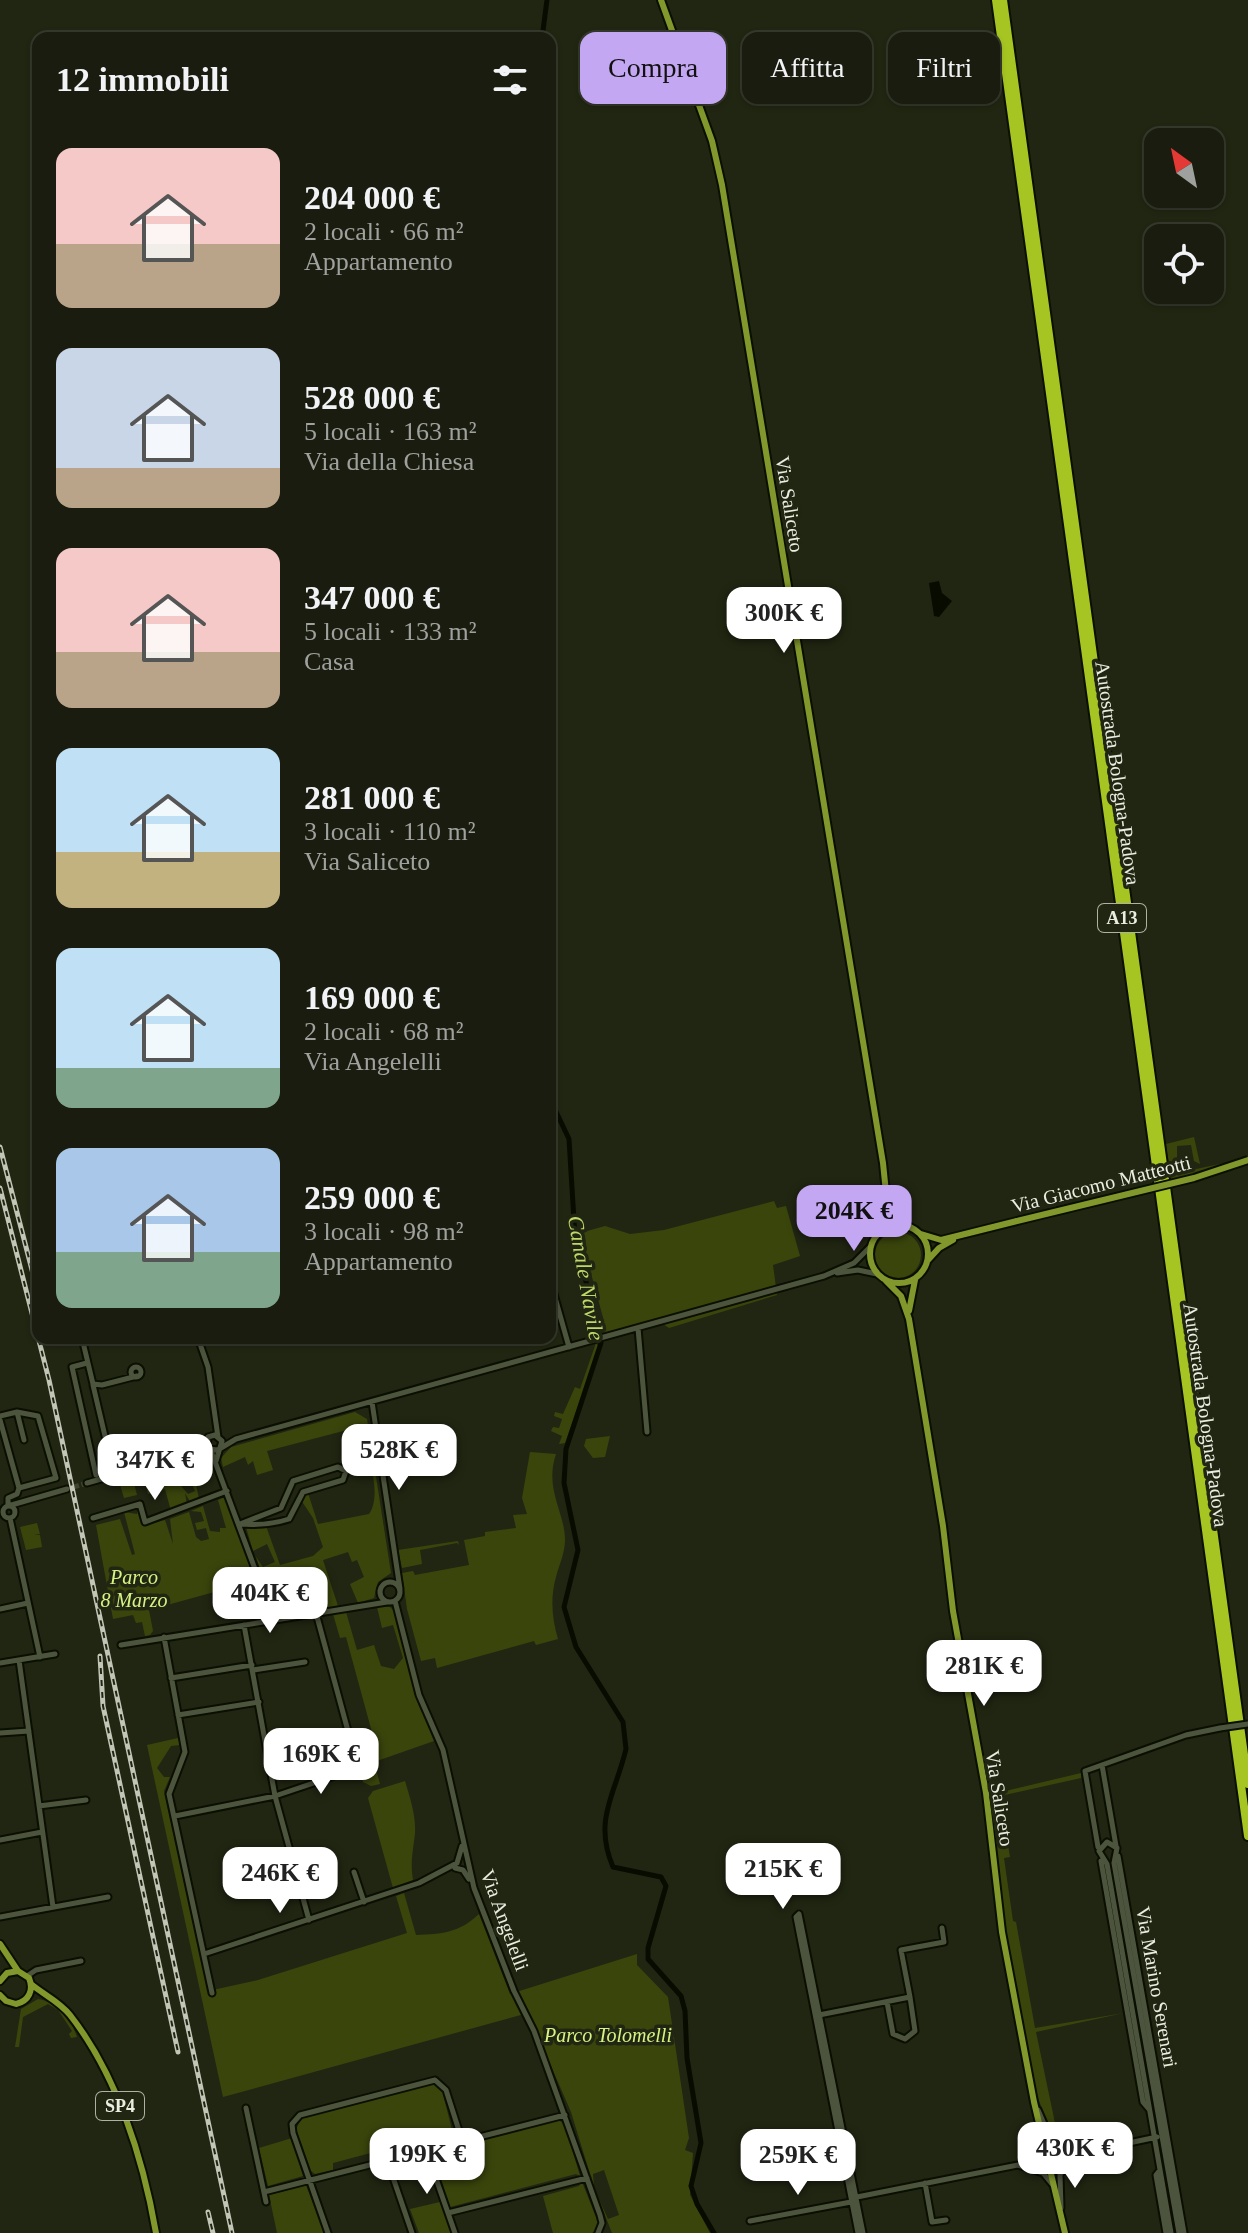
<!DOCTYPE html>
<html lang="it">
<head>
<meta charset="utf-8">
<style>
  :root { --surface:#191c0e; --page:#222517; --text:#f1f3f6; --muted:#9fa19e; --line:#373a2e; --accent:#c3a7f2 }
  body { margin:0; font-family:Georgia,serif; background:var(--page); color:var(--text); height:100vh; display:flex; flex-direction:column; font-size:30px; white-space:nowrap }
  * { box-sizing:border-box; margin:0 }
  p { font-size:26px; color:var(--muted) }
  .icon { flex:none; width:44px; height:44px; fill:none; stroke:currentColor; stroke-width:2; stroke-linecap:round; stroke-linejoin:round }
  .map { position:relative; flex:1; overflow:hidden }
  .drawer { position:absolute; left:32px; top:32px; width:524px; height:1312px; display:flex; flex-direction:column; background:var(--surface); border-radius:16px; box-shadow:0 2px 6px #0004,0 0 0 2px var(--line) }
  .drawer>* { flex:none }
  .banner { position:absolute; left:580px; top:32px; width:548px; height:72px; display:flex; gap:16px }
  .needle { width:52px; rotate:327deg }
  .fabs { position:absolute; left:1144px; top:128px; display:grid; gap:16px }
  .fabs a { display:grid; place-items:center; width:80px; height:80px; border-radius:16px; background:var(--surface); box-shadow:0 2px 6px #0004,0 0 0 2px var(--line); font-size:40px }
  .price { position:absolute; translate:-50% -68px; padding:0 18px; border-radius:16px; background:#fff; color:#222; font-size:26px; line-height:52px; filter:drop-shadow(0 2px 4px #0008) }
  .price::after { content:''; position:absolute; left:50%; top:48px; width:24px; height:18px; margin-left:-12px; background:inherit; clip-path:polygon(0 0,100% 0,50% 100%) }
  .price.active { background:var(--accent); color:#111 }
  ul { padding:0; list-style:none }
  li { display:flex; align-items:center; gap:24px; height:200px; padding:0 24px }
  li span { display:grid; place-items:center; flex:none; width:224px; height:160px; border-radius:16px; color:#555 }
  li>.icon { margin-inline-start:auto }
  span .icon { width:96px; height:96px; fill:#fffc; stroke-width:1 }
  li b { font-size:34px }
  h2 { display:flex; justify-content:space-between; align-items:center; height:96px; padding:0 24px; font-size:34px }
  .tag { padding:0 28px; border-radius:16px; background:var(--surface); box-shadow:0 2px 6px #0004,0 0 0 2px var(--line); font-size:28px; line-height:72px }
  .tag.active { background:var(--accent); color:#111 }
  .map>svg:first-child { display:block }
</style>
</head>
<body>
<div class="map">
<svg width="1248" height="2233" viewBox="0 0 1248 2233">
  <rect width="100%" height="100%" fill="#212612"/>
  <path fill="#3a450c" d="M1194,1137l6,27 -6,-3 -3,-16 -14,1v17l5,9 66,-14 -77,23 -5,-37z
    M774,1201l3,7 9,-2 14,50 -27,9 4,30 -108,33 -9,-6 -56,15v-16l-24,-88 25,-7 25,8 34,-4z
    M875 1255a23 23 0 1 1 46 0a23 23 0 1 1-46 0Z
    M596,1343l3,4 -34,96 -6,1 3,-8 -11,-5 2,-4 6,1 3,-9 -8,-3 1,-4 8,2 12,-27 5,2z
    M355,1412l12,7 24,154 -13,9 -4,16 -16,5 -8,-19 14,-7 -7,-17 -5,2 -4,-10 -25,8 15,46 -14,2 -9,-25 -11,2 -4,-13 -8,3 2,9 -11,3 -3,-10 -7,2 6,23 8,-2 4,13 -15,3 -20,-59 7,10 12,-5 -8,-18 -14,7 -7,-24 12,-4 8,3 14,39 33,-9 10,-9 -10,-29 -12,-18 7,-7 10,31 51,-10c14,-18 0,-74 -22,-84l-80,21 6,19 -16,5 -4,-14 -5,4 -3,-8 -22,10 -2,-9 10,-11z
    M610,1436l-5,21 -12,1 -9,-12 2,-7z
    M530,1452l26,2c-12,35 9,58 9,86 0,13 -6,25 -9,37 -6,21 -4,42 2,62l-22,6 -2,-4 -97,27 -2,-10 -14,3 -14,-52 -5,-36 11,-2 2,4 54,-10 -5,-25 21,-4v-4l31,-4 -3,-13 14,-1 -5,-16z
    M204,1454l9,12 -6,1 -2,-7 -8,2 -1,-4 -5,1 8,40 -8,4 -6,-10 2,12 -16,6 -6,-22 -17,5 -2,-8 9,-2 -2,-7 -13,1 -2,6 -5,-5 4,16 -13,3 -6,-20 57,-16 7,25 6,7 7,-3 -7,-15 6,-3 -4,-16z
    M225,1497l33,83 -109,30 4,21 -3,4 -5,1 -3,-14 -6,1 -3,-8 -20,4 -17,-94 24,-6 12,36 3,-1 -11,-42 13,2 1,-6 5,18 22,-6 8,24 -3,-25 19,-7 7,25 5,4 8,-2 -3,-11 -9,2 -2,-7 9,-2 -3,-9 -10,-1 12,-5 7,25 10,1v-4h6l-8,-28z
    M37,1523l3,11 -6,1h6l2,12 -16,3 -6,-23z
    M458,1541l1,4 -2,-2 -37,7 2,14 -20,4 -4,-18z
    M377,1607h13l5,5 24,93 15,36 -60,21 6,22 -9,2 -8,-4 -5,-29 11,-6 4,-11 -27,-99 -6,1 -7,-24 13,-2 11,38 17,-5 7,21 13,3 9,-11 -10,-33 -11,3z
    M178,1738l2,7 -9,1 -14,22 7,9h6l-6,14 44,200 50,-11 149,-47 -11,-37 8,-3 12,42c26,-1 43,-2 63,-21l31,80 127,-40v11l31,32 21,141 -4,12 8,3 -3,42 20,38h-98l-15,-38 11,24 11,-4 -15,-45 -11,4 1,13 -23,-75 -43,-99 -305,84 -76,-352z
    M1081,1773v5l-81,18 10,61 -6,1 9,63 3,1 19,106 89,-15 -88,19 20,96 12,14 17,5h-19l-10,-7 -20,-46 -8,-40 -22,-117 -17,-142z
    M405,1781c5,17 11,34 10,52 -2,18 -5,30 -2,47l-20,8 -25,-90 5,-7z
    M38,1999c21,4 33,19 39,38l-6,1 -2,-4 3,-3 -14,-21 -10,-6 -25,13 -4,30h-4l6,-38z
    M433,2083l9,7 12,48 -39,11 -3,-7 -79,21v7l-18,4 -4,-3 -15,-42 6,-11z
    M559,2120l6,5 15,51 -4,-2 -126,33 -17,-47 4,-8z
    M292,2138l11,38 -35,10 -9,-38z
    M582,2182l16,40 -2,8 -4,3h-39l-10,-37 36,-10z
    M306,2185l18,48h-47l-8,-38z
    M440,2202l12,31h-33l-9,-24z"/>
  <path fill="#080c00" d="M939,581l3,12 10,8 -13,16 -5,-1 -5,-33z"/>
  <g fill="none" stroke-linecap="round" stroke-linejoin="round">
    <path stroke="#080c00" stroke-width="5" d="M542,38l5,-38
      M550,1099l19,40 6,98 26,106 -35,106 -2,34 14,67 -14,57 12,40 47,75 3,27c-11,46 -33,71 -13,118l48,10 5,9 -18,62v11l33,37 4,15 2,47 14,85 -10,43 6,18 17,29"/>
    <path stroke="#3f4431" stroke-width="5" stroke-dasharray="5 2.5" stroke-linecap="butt" d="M67,1489l20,-6"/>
    <g stroke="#0b0f01" stroke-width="9">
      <path id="minor" d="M837,1273l21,-3 19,4
        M550,1280l19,67
        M638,1328l9,104
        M82,1338l11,46 9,1 35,-9
        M198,1338l10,29 10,70
        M87,1363l-15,4 24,108
        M131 1372a5 5 0 1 1 10 0a5 5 0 1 1-10 0Z
        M93,1385l20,85
        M372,1402l28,187
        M17,1412l21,4 18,62 -37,10
        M0,1416l17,-4 7,28
        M0,1420l19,68
        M221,1448l15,-9 588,-163 30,-13 16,-16
        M211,1451l63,169
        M216,1461l6,-20 -7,-6 -7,2 -1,12 12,1
        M338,1467l8,4 -3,9 -40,12 -14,27c-15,5 -35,6 -49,5l41,-16 12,-27z
        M87,1483l121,-34
        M8,1506l59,-17
        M8,1506v-8l9,-4 2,-6
        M3 1512a6 6 0 1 1 12 0a6 6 0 1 1-12 0Z
        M10,1518l30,139
        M93,1518l47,-14 5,18 82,-31
        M380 1592a10 10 0 1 1 20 0a10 10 0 1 1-20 0Z
        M395,1601l24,94 24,55 31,138 40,103 20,40 66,184 2,8 -4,10
        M0,1609l28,-6
        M244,1625l31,171 34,124
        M164,1637l21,115 -16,42 43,199
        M121,1645l266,-43
        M19,1660l34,247
        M0,1663l55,-9
        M253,1670l52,-8
        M171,1678l81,-13
        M178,1715l81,-13
        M0,1733l29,-2
        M1102,1765l14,81
        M39,1806l47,-6
        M175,1816l100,-20 83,-28 -42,-155
        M0,1840l42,-8
        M1098,1847l-13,-76 101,-36 34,-7
        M1118,1856l66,377
        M1101,1861l42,241 6,7
        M455,1868l8,2 6,9
        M354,1872l10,30
        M0,1917l108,-20
        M204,1954l215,-71 38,-20 5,-17
        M27,1976l9,-6 45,-9
        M887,2002l6,32 12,5 10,-8 -5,-34
        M819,2015l91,-18 -9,-47 43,-8 -2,-14
        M246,2108l20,94
        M1038,2110l14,32 24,11
        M426,2150l29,83
        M1029,2158l9,-12 2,-10
        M387,2160l25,73
        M1024,2161l43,-8
        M1030,2164l127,-27
        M1160,2170l-4,5 10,58
        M925,2183l7,39 14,-2
        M264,2192l301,-77
        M857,2197l161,-32 25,8 9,11
        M1061,2208l-1,-33 11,-18
        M448,2213l139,-35
        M750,2221l101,-19
        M328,2233l-35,-100 -1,-9 8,-9 135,-35 11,10 16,50
        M858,2233l-62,-316 3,-3 64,319
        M1171,2233l-64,-369 -8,-13 8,-9 10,6 -3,15 65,370"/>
    </g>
    <g stroke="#0b0f01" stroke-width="10">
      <path id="major" d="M661,0l51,141 10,44 161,978 5,49 -7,19
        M890,1193l3,14 12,19
        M870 1254a29 29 0 1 1 58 0a29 29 0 1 1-58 0Z
        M921,1234l20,6 76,-19
        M928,1260l11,-12 14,-8
        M886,1281l15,15 8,23 34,207 10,85 33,182 16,139 32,170 31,131
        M909,1311l6,-31
        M0,1944l18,27
        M0,1981l7,-8 11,-2 11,7c5,12 0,23 -13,26l-10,-3 -6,-6
        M31,1984c13,11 28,17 39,31 47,60 73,143 86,218"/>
    </g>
    <g stroke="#0b0f01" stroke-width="12">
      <path id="highway" d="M996,0l252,1836
        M1003,0l245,1784"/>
    </g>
    <use href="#minor" stroke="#4d543e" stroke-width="5"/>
    <use href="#major" stroke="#82982d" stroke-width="6"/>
    <use href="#highway" stroke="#a6c522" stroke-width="8"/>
    <g stroke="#c1c6b6" stroke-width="5">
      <path id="rail" d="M0,1147l38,146
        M0,1188l49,192 183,853
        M100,1656l3,50 75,346
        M208,2212l5,21"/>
    </g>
    <use href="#rail" stroke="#212612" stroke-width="2" stroke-dasharray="6" stroke-linecap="butt"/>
    <g stroke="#0b0f01" stroke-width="9" stroke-linecap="butt">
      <path id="minor-bridge" d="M1220,1728l28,-4"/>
    </g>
    <g stroke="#0b0f01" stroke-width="10" stroke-linecap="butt">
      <path id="major-bridge" d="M1017,1221l177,-43 54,-18"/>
    </g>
    <use href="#minor-bridge" stroke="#4d543e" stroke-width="5"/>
    <use href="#major-bridge" stroke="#82982d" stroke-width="6"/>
  </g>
  <g text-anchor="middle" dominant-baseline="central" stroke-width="7" stroke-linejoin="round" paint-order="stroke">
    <g fill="#212612" stroke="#adb2a2" stroke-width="2">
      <rect x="1098" y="904" width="48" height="28" rx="6"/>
      <rect x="96" y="2092" width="48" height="28" rx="6"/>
    </g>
    <g font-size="18" font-weight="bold" fill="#e9eee0">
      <text x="1122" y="918">A13</text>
      <text x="120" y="2106">SP4</text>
    </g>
    <g font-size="20" fill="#e9eee0" stroke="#212612">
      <text transform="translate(790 504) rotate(81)">Via Saliceto</text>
      <text transform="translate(1118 773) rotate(82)">Autostrada Bologna-Padova</text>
      <text transform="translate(1101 1184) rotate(-14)">Via Giacomo Matteotti</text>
      <text transform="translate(1206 1415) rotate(82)">Autostrada Bologna-Padova</text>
      <text transform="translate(1000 1798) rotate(81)">Via Saliceto</text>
      <text transform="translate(505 1920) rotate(70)">Via Angelelli</text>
      <text transform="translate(1157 1987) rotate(80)">Via Marino Serenari</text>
    </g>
    <g font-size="20" font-style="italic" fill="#d7f383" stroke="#212612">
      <text x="134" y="1577">Parco<tspan x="134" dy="23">8 Marzo</tspan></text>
      <text x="608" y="2035">Parco Tolomelli</text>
    </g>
    <g font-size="22" font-style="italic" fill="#bdd768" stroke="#212612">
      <text transform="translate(586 1278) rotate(80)">Canale Navile</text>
    </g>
  </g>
</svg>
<div class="fabs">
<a><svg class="needle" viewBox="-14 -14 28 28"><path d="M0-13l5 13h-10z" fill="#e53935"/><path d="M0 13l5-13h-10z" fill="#9fa19e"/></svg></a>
<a><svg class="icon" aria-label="locate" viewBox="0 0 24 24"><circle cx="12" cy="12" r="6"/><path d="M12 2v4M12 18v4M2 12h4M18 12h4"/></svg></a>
</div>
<b class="price" style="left:784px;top:655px">300K €</b>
<b class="price active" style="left:854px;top:1253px">204K €</b>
<b class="price" style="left:399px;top:1492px">528K €</b>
<b class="price" style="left:155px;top:1502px">347K €</b>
<b class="price" style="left:270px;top:1635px">404K €</b>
<b class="price" style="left:984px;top:1708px">281K €</b>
<b class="price" style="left:321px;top:1796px">169K €</b>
<b class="price" style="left:783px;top:1911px">215K €</b>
<b class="price" style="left:280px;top:1915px">246K €</b>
<b class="price" style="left:1075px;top:2190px">430K €</b>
<b class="price" style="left:427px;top:2196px">199K €</b>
<b class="price" style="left:798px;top:2197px">259K €</b>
<div class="banner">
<a class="tag active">Compra</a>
<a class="tag">Affitta</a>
<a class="tag">Filtri</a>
</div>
<section class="drawer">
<h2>12 immobili<svg class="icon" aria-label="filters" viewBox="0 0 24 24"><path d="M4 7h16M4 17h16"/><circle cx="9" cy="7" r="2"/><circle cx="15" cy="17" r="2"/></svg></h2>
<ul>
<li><span style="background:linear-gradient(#f6c9c9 60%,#b9a48a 0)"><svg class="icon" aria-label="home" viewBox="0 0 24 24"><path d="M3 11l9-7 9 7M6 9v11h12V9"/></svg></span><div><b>204 000 €</b><p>2 locali · 66 m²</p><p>Appartamento</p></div></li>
<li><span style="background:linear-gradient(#c9d6e8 75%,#b9a48a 0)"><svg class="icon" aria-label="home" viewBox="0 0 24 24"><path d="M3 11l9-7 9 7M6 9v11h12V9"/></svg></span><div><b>528 000 €</b><p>5 locali · 163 m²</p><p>Via della Chiesa</p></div></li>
<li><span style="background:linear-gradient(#f6c9c9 65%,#b9a48a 0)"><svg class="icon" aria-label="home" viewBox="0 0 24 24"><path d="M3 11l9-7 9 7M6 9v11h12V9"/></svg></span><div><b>347 000 €</b><p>5 locali · 133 m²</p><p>Casa</p></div></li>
<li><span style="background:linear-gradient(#bfe0f5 65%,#c2b280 0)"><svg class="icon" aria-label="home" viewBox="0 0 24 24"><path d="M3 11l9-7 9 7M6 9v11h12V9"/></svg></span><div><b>281 000 €</b><p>3 locali · 110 m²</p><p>Via Saliceto</p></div></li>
<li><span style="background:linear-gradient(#bfe0f5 75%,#7fa58c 0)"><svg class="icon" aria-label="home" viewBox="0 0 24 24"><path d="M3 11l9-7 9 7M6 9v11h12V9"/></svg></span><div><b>169 000 €</b><p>2 locali · 68 m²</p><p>Via Angelelli</p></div></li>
<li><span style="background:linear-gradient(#a9c7e8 65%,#7fa58c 0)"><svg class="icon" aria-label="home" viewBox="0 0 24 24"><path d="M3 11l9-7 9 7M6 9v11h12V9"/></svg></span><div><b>259 000 €</b><p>3 locali · 98 m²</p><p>Appartamento</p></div></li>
</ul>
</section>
</div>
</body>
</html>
